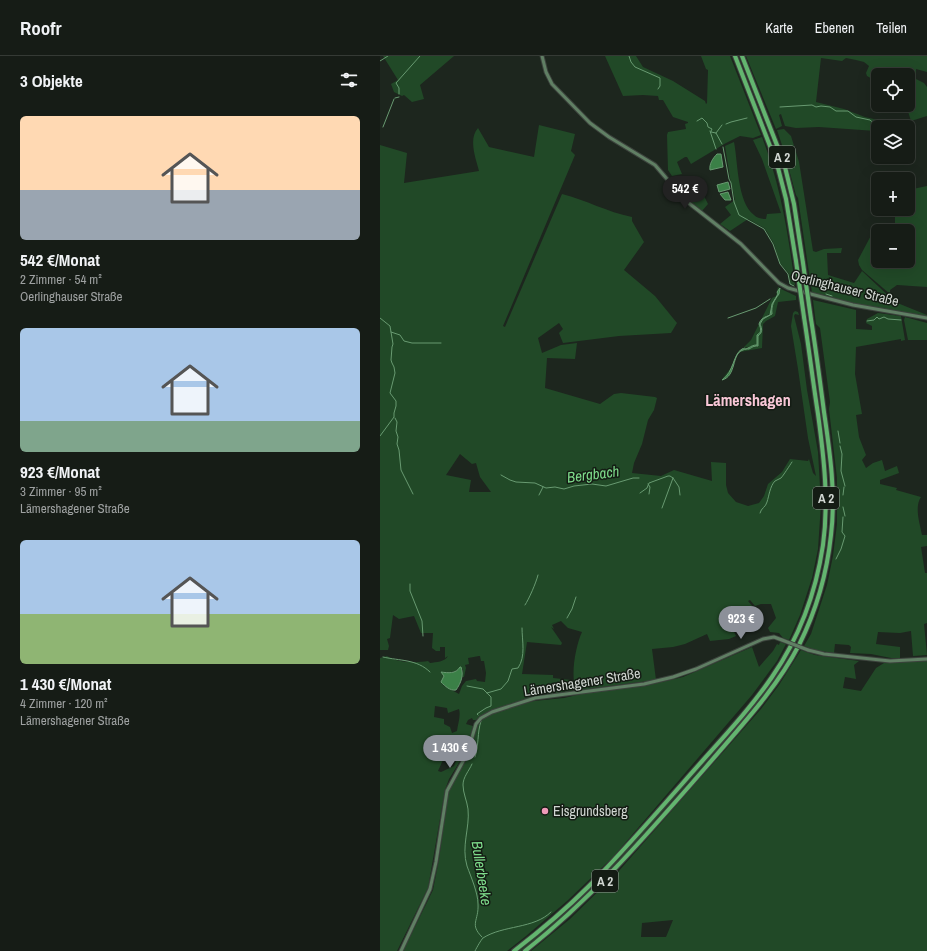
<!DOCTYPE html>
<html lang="de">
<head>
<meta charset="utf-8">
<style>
  :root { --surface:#161c16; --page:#232923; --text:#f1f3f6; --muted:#9ea1a1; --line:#353a35; --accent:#8c9099 }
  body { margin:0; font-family:"Archivo Narrow",sans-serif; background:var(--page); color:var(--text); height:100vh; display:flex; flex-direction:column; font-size:15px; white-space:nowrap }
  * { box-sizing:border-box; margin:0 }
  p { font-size:13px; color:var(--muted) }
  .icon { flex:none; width:22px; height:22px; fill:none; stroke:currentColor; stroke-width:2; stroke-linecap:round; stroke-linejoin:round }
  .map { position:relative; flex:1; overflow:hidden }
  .side { display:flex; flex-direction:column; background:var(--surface); width:380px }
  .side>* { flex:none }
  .buttons { position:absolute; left:491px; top:12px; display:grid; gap:8px }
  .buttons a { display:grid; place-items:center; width:44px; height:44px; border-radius:6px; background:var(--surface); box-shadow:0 4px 16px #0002,0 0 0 1px var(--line); font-size:20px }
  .price { position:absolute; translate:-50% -34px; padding:0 9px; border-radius:14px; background:var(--accent); color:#fff; font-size:13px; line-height:26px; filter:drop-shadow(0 1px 2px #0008) }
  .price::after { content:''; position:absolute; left:50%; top:24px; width:12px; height:9px; margin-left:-6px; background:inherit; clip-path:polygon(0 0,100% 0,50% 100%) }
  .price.selected { background:#222; color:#fff }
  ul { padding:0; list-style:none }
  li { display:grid; align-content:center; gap:8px; height:212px; padding:0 20px }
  li span { display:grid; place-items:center; height:124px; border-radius:6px; color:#555 }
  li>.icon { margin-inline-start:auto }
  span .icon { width:72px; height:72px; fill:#fffc; stroke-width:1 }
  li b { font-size:17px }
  h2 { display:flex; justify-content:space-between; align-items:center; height:48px; padding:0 20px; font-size:17px }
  header { display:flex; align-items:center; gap:24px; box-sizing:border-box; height:56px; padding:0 20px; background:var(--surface); border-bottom:1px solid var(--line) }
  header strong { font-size:19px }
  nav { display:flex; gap:22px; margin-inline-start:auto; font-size:14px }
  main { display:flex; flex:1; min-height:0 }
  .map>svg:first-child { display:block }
</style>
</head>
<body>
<header>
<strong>Roofr</strong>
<nav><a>Karte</a><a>Ebenen</a><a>Teilen</a></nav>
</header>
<main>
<section class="side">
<h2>3 Objekte<svg class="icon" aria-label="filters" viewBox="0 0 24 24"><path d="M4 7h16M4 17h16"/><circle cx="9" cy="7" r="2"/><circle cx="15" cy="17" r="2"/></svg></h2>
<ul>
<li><span style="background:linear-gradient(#ffd9b3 60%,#9aa5b1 0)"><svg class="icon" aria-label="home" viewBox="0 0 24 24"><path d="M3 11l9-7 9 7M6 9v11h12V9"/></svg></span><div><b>542 €/Monat</b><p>2 Zimmer · 54 m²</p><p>Oerlinghauser Straße</p></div></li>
<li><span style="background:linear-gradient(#a9c7e8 75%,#7fa58c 0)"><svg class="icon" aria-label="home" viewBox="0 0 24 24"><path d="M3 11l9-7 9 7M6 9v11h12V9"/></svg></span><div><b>923 €/Monat</b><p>3 Zimmer · 95 m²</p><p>Lämershagener Straße</p></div></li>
<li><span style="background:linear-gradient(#a9c7e8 60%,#8fb573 0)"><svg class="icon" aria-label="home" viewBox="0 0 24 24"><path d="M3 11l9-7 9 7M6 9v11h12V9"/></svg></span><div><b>1 430 €/Monat</b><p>4 Zimmer · 120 m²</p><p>Lämershagener Straße</p></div></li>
</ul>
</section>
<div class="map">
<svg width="547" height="895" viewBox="0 0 547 895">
  <rect width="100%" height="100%" fill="#1d261e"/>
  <path fill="#214927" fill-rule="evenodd" d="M3,0h71l-34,29 4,14 -12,3 -8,-7 -2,1 -8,-4 -3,-8 7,-4z
    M225,0h31l7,11 30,14 32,20 1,3 1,-1 1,-33 -2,-1 -5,-13h29l31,79 -8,3 -13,-2 -14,7 -35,21 -4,-7h-2l-8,5 5,12 -10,2 -4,-6 -1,-35 1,-3 18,-3 -1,-5 3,-1v-1l-15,-5 -10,-17h-4l-1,-4 -15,-1 -20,1z
    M366,0h181v16l-11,-3v10l8,4 3,4v29l-16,5 -5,-16h2v-30l-29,-1 -1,1v7l-11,-6 -1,-3 3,-7 -5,-4 -8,-2 -10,-2 -4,3 -21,-3 -5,44 28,7 21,8 13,3 1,5 -1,4 -2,2 -57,-4 -23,1 -11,-2 -4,-12 -2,1 3,11 -6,3z
    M159,69l36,9 -4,17 4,4 -72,171 2,1 57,-133c24,6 45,18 70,23v4l12,21 -20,28 31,26 22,27 -6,10 -52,3 -56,7 -4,-10 4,-4 -4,-6 -21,15 4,15 19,-8 16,-2 -2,16 -28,-1 -2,30 55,16 14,-10 7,-1 34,4 2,1 -3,12 -6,10 -6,24 -8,19 -2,10 29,3 13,-6 38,11 -1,-19 15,1v22l2,8 8,9 12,4 11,-3 5,-7 4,-12 14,-12 8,-13 18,2 1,-2 4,14 3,3 -8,-38 -10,-69 -7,-43 2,-13 2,-2 3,1 1,3 -4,-1 -1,2 7,28 6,46 11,62 3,52 -3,45 -6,29 -12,37 -11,25 -6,-2 -4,-5 -9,-1 -2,-4 8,-10 -5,-14h-10l-6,2 -5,-6 -2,1 6,7 -27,9 9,19 -7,3 -19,2 -3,-7 -22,10 -12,3 -21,2 4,31 -62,8 -15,3 -3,-2c-6,-14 0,-44 6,-57l-14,-4 -7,-7 -9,4 2,4 -3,-2 11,16 -1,2 -34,-3 -5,32 31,1v3l18,2 1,11 -14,3 -24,2 -47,16 -11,8h-3l-1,-2 -4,2 -2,4 7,2 -8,27 -16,26 -4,11 -17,98 -31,63h-17v-293l7,-2c10,7 30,7 41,5l2,2c6,-1 15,-1 18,-7l-3,2v-11h-5v4h-4l-4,-3 1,-15h-12l-7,-17 -15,3 -6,-4 -3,23 -3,1 2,7 -1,4h-8v-505l27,8 -3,30 75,-12c-3,-12 -11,-32 -1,-43l11,19 45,10zM80,398l12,10 4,-1 4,14 11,15h-22l2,-12 -25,-5zM99,600h1l1,5h3l2,12 -1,9 -8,-1 -1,-2 -10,2 -4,5 -3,8 -15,-8 -3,-4 3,-6 -1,-2 20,-5 -1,8h2l2,-9 -1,-3 4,-1 -1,-6zM55,650l12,2 1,5 11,-4c2,7 -1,14 -2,22l-5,2 -2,-6 -6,-3v-5l-10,-2zM78,688l4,2 -8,20 -13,6 -3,-1 10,-22 7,-1z
    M404,73l7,7 8,26 14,89 3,1 8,-3 18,-1 -1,5h-14l1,22 26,8 8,-12 33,31 32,13v1l-66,-11 -49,-12 -14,-95 -2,-3 -12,-44 -7,-21z
    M382,81c19,50 26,96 33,148l-5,-1 -1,-10 -9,-11 -6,-19 -7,-12 -3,-4 -16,-9 -18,12 -10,-7 11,-9 -6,-8 10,-7 -5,-22 -5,-32 9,-4c4,20 3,60 20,73 3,3 7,4 12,4l1,-5 14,-1 -19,-54 -9,-19z
    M302,121l2,9 6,7 2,-1v-5l6,-3 10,20 -6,7 -17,-14 -13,-17 2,-2z
    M547,130v101l-30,-2 -7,5v4l-28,-24 -3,-5 -1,-5 17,-32h20v-13l5,-1 -2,-5h10v-19zM498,175h30v30h-30z
    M398,231l2,1 -2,4v2c-4,6 -9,12 -7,19l-8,5 -4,6c2,5 3,8 -2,11v10l-14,3 -6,7 -5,14 -5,8 -5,2 9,-11 6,-14 14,-14 21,-42 4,-2z
    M401,233l15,7v4l-18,2 -3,14 -9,5 -3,3 -1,24 -22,4c3,-3 14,-6 18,-6v-10c5,-4 4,-7 2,-12l3,-5 9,-5c-1,-9 2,-13 7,-20v-2z
    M433,244l43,10v19l16,1v-4l-6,-3 1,-4 11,-6 23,3 4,24 -4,1v-2l-45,8 -1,27 7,40 -6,1 3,22 7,18 -4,5 4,8 7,-5 9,-3 3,11 12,-5 2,7 -19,7v4l17,4 -1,2 25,7c-7,10 -1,27 1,38h5v11l-6,1 4,26h2v50l-3,1 3,31 -14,1 -2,-25 -11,2 -22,-1 -2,12 24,3v11h-9l-20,-4 -21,-1 1,-6 -2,-2 -14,-1 -1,9 -20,-3 -10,-4 7,-12 16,-49 6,-29 4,-32v-46l-8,-69 1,-7 -10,-74 -4,-4z
    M525,261l22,6v17h-19l-4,-20z
    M400,586l6,2 -9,17 -25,34 -138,161 -47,45 -41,35 -19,15h-104l30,-61 6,-31 9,-63 2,-9 17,-28h2l2,-3 -1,-6 7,-25 5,-6 11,-6 41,-12 30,-3 30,-7 55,-6 34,-8 69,-30 7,20 14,-16 4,-7 2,1z
    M413,591h1l-15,26 -19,27 -137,157 -27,28 -27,26 -48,40h-2l50,-42 50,-50 142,-162 21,-29z
    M421,594l14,5 44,6 -5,4 2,14 -11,-2 -2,11 18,3 15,-23 8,-5 43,-2v290h-396l39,-32 48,-47 143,-163 18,-24zM293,864l-7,17h-25l1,-14z"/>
  <path fill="#3b8047" stroke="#689a71" d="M337,98h4l2,13 -13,3c-1,-6 3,-12 7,-16z
    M348,126l2,7 -11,3 -2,-7z
    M348,136l3,8h-6l-5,-6z
    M400,232l-1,6c-5,7 -8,11 -7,20l-9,5 -3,5c2,5 3,8 -2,12v10c-5,0 -5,1 -9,3 -2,0 -4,0 -6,1 -12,4 -6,26 -21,30 12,-8 11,-26 20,-31 5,-2 1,1 6,-1 4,-2 5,-3 9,-3v-10c5,-3 4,-6 2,-11 2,-6 6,-7 11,-9l2,-11 6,-10 -1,-2z
    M80,611h1c3,8 0,16 -5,23 -6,1 -11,-4 -15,-8l3,-6 -3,-4c7,1 15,2 19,-5z"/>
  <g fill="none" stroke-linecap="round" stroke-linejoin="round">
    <path stroke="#689a71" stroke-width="1" d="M249,0l2,6 4,5 25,11v8l-2,3
      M0,5l8,-5
      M19,38v-6l-3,-5 24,-27
      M15,42l4,-1
      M400,51l32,-2 4,2 5,-1 9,1 6,4h12l8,6 14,3 8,7
      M317,65l5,-3 5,5 1,4 4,2 -1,2v1l5,1 6,11
      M346,68l5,-2 16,-4
      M3,71l11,-28
      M330,75l6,18
      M336,77l6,-8
      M343,91l6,32 2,4 3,19 5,13 25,14 9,15 7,20 8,10 2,10 4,2
      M446,238l6,2
      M0,262l10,8 3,18 -1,3 -1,13 1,3 2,4 1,6 -5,20 6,8v5l-2,7v4l-14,19
      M348,262l28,-10 14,-9
      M487,265l7,-1 3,-3 2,2 5,-2 4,2 13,1
      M11,276l9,3 4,6 8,2h29
      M15,362l2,4 -1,9 2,6 -1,7 2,6 2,20 12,24
      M458,375l2,12
      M460,390l2,8 -1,17 4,15
      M121,419l9,5 6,2 19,1 11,5 9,-1 9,2 10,-3 18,-2 14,2 27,-8h6
      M293,422l6,9 1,8
      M268,428l2,3 -1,7
      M260,437l7,-5 2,-5 19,-7h2l3,2
      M159,439l4,-8
      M463,439l1,-8
      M463,451l2,9
      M282,452l11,-30
      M380,457c1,-5 6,-6 7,-11 2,-6 3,-16 8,-21 2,-1 4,-2 6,-3 2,-2 9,-13 11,-16
      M456,503l5,-10 4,-13 -3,-4 1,-15
      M30,528v7l12,30 1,15
      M145,549c4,-6 11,-22 13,-30
      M187,562l5,-9 4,-12
      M3,601c17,4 34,2 47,15
      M87,630l16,3 8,8v9l-5,2 -9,6 1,1
      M107,637l14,-4 7,-8 4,-12 6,-1c8,-12 4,-27 4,-40
      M95,701c4,-11 2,-24 6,-36
      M92,708c-3,7 -9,13 -9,21 0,8 4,16 5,24 2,19 -7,37 -1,57 4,11 11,27 11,38 1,17 -9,20 4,33
      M95,895c2,-4 6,-11 8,-13 20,-13 51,-9 68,-26"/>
    <g stroke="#3c433d" stroke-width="5">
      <path id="secondary" d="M162,0l4,16 6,12 38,39 19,14 46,28 30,35 56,44 38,39 9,5 15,4 50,13 74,13
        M428,594l16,4 66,7 37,-2
        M21,895l29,-62 6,-27 11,-71 20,-37 9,-30 5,-6 11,-6 43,-14 109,-14 29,-7 23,-8 67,-30 11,-2 8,3"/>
    </g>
    <g stroke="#3c433d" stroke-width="6">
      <path id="motorway" d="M355,0l42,108 9,35 10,62
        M362,0l42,107 10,41 9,59
        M134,895c26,-20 51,-41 74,-64 33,-33 63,-68 94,-103 30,-35 64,-69 90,-107 27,-39 44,-85 51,-132 6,-44 1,-87 -5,-131 -5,-32 -9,-65 -14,-97
        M145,895c69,-54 124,-119 181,-184 33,-39 69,-76 93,-122 17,-34 28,-72 32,-110 5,-42 -1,-82 -7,-123 -4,-31 -8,-62 -13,-93"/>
    </g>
    <use href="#secondary" stroke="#607f64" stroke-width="3"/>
    <use href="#motorway" stroke="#63b56f" stroke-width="4"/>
    <g stroke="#3c433d" stroke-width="5" stroke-linecap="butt">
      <path id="secondary-bridge" d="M402,584l26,10"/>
    </g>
    <g stroke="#3c433d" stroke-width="6" stroke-linecap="butt">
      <path id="motorway-bridge" d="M416,205l8,56
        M423,207l8,56"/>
    </g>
    <use href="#secondary-bridge" stroke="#607f64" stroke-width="3"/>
    <use href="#motorway-bridge" stroke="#63b56f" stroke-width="4"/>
  </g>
  <circle fill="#ef9ab8" stroke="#141c14" stroke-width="1.5" cx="165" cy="755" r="4"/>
  <g text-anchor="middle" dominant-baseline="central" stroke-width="3" stroke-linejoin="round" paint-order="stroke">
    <g fill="#141c14" stroke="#989f99" stroke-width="1">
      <rect x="389" y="90" width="26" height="22" rx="3"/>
      <rect x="433" y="431" width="26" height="22" rx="3"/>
      <rect x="212" y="814" width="26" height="22" rx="3"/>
    </g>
    <g font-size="13" font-weight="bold" fill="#d1d7d2">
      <text x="402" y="101">A 2</text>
      <text x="446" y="442">A 2</text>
      <text x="225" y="825">A 2</text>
    </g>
    <g font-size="14" fill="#d1d7d2" stroke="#141c14">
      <text transform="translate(465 232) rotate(14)">Oerlinghauser Straße</text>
      <text transform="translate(202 626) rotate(-9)">Lämershagener Straße</text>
    </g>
    <g font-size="14" fill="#d1d7d2" stroke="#141c14" text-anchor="start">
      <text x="173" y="755">Eisgrundsberg</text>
    </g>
    <g font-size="15" font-style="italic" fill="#7dda8a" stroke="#141c14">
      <text transform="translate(213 418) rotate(-7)">Bergbach</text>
      <text transform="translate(102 817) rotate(81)">Bullerbeeke</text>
    </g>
    <g font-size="16" font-weight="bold" fill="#f9c7d7" stroke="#141c14">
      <text x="368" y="344">Lämershagen</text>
    </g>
  </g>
</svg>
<div class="buttons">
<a><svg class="icon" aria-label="locate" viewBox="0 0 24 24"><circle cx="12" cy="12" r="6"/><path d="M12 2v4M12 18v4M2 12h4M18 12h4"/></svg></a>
<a><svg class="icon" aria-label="layers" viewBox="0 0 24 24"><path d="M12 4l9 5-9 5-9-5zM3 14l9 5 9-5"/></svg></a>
<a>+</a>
<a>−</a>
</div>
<b class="price selected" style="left:305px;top:154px">542 €</b>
<b class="price" style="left:361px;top:584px">923 €</b>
<b class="price" style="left:70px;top:713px">1 430 €</b>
</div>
</main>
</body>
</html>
